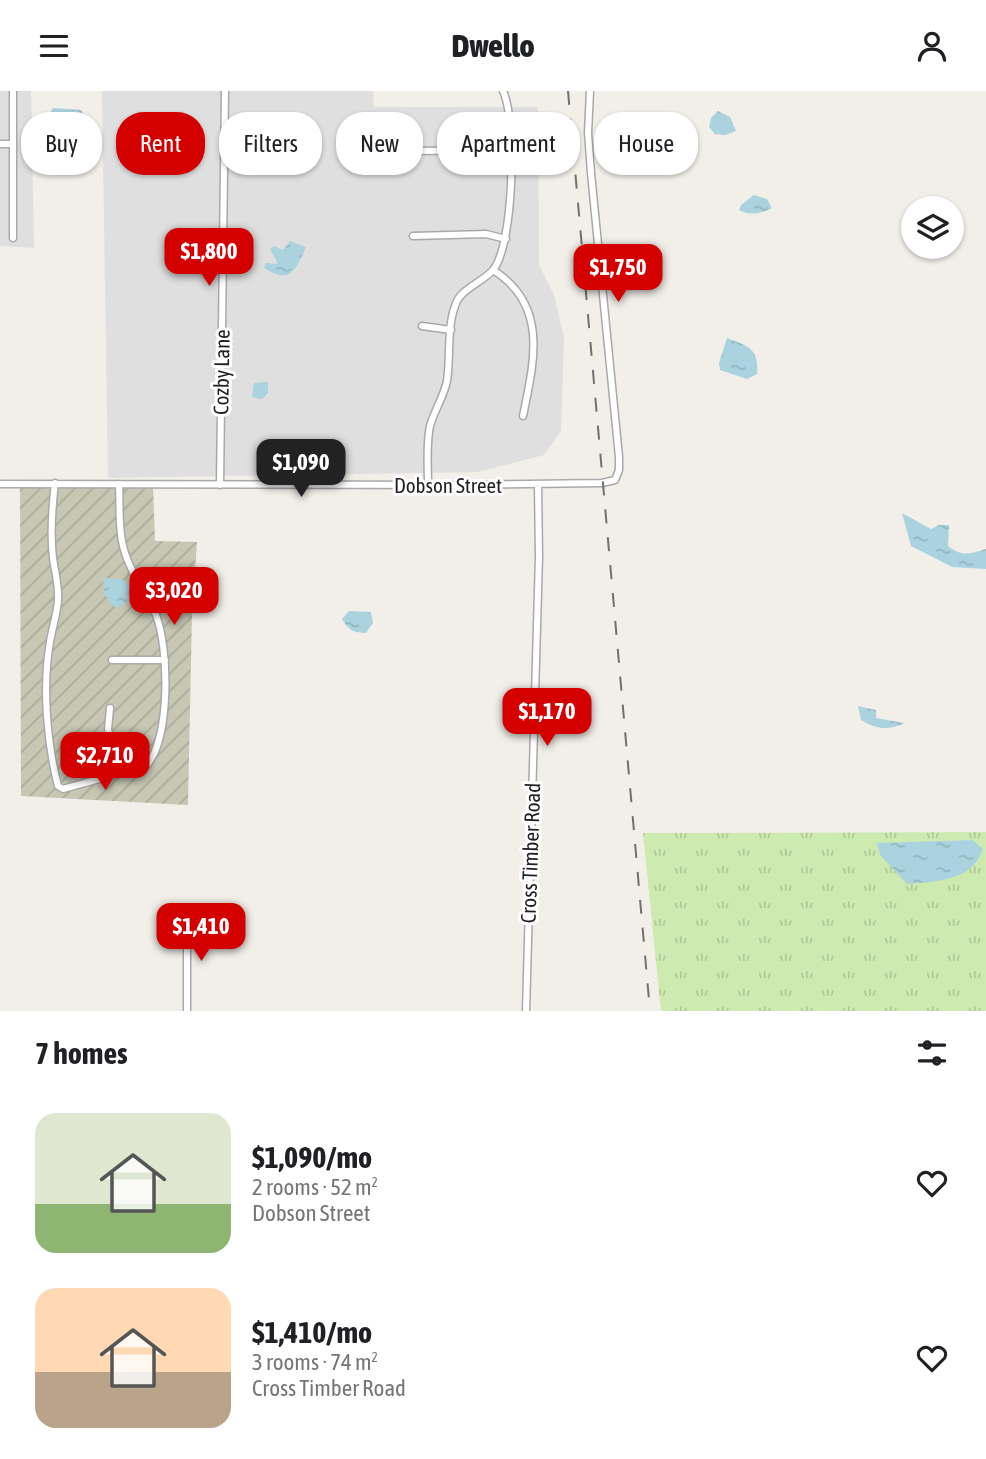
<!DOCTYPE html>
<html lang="en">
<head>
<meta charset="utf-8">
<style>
  :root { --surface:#fff; --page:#f6f6f6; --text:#202124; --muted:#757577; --accent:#d40000 }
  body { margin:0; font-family:"Asap Condensed",sans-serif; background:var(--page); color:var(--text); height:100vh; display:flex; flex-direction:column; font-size:26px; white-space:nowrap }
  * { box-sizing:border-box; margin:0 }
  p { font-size:23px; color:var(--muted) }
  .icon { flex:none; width:38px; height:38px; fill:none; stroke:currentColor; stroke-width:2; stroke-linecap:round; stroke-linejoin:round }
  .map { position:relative; height:920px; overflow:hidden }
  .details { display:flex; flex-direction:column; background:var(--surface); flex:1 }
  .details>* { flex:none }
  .top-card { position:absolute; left:21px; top:21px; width:945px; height:63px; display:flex; gap:14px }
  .fabs { position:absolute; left:901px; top:105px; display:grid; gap:14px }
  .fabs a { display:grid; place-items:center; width:63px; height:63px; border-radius:50%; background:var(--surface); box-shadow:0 2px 5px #0004; font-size:35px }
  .price { position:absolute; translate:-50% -60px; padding:0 16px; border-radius:14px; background:var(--accent); color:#fff; font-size:23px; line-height:46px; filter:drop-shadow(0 2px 4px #0008) }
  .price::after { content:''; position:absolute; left:50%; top:42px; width:21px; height:16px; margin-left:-10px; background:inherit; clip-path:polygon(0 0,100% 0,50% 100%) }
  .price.selected { background:#222; color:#fff }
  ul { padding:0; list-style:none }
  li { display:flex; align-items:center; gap:21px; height:175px; padding:0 35px }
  li span { display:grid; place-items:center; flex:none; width:196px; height:140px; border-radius:21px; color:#555 }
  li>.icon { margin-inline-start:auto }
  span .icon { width:84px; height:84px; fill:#fffc; stroke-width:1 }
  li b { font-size:30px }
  h2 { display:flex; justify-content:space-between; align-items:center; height:84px; padding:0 35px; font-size:30px }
  .chip { padding:0 24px; border-radius:28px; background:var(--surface); box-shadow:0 2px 5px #0004; font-size:24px; line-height:63px }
  .chip.selected { background:var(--accent); color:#fff }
  header { display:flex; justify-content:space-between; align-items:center; height:91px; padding:0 35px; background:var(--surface); font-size:32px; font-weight:800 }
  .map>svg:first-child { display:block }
</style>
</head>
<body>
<header><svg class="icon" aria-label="menu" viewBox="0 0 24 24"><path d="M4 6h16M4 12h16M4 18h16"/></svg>Dwello<svg class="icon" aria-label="person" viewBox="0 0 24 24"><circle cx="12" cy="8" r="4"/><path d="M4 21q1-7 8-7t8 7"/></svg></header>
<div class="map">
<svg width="986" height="920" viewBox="0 0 986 920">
  <defs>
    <pattern id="construction-furrows" width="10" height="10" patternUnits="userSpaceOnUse" patternTransform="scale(1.75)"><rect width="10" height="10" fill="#c7c7b4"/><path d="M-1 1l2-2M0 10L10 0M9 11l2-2" fill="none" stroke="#abab9a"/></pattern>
    <pattern id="grass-tufts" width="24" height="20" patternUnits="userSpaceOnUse" patternTransform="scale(1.75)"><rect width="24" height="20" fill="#cdebb0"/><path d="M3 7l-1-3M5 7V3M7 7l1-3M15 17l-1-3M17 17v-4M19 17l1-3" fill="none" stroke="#b0c997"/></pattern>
    <pattern id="water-ripples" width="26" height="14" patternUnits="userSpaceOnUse" patternTransform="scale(1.75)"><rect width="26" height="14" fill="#aad3df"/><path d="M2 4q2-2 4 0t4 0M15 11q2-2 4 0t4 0" fill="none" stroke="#92b5bf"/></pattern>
  </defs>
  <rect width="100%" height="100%" fill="#f2efe9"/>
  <path fill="#e0dfdf" d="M0,0h31l3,157 -34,-2z
    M102,0h271l1,16h164l1,158 15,30 10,42 -3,94 -17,24 -66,17 -370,6z"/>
  <path fill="url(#construction-furrows)" d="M153,395l2,55 42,1 -5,72 -4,191 -167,-9 -1,-309z"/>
  <path fill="url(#grass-tufts)" d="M986,741v179h-325l-18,-178z"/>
  <path fill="url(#water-ripples)" d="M53,17l28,2c18,35 10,43 -27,50l-4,-6 -3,-36z
    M718,20l12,6 6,14 -11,4 -10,-1 -6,-7 2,-9z
    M754,104l13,4 5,9c-11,6 -22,8 -33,2l2,-5z
    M290,150l16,6c-10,23 -16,38 -42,21l2,-5 12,1 -8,-15 4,-3 9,4z
    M727,247c22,9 32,10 30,36l-10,5 -27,-9 -1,-7z
    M268,291v11l-6,6 -10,-2 2,-14z
    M902,422l29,16 8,-4h10l-1,21c14,11 21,8 38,3v20l-34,-2 -41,-21z
    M104,487l18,1 7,6 -2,17 -11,6c-9,-9 -15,-16 -12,-30z
    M349,520l22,1 2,11 -7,10c-12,0 -18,-3 -24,-14z
    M858,615l18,4v8l28,5c-15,8 -29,6 -43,-3z
    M973,749l10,9c-11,33 -47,32 -76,35l-27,-29 -3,-12z"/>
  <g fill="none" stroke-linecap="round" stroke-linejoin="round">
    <g stroke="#a9a9a9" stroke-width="9">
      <path id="minor" d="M13,0v147
        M0,53h13
        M414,60l98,-1
        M413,145l73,-2 20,5
        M493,179c56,35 41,92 30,146
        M422,235l29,4
        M55,392c-3,25 -5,50 -2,75 2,15 6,27 5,42 -1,15 -6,28 -8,42 -8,44 -3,101 8,144l5,3 83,-23c25,-27 23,-118 10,-151 -9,-21 -24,-39 -31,-62 -7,-21 -5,-47 -6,-69
        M0,393l452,1 150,-2 13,-3 4,-10v-13l-28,-284 -3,-40 2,-42
        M220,394l5,-394
        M428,394c0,-19 -2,-40 2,-59 4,-15 14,-30 17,-45 4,-26 -1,-56 10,-80 6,-13 27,-20 36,-31 21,-25 24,-150 10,-179
        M112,569h53
        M110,617l-2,21 9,46
        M187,920v-96
        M526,920l13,-455 -1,-71"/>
    </g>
    <use href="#minor" stroke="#fff" stroke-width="6"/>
    <path stroke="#707070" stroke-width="2" stroke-dasharray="14 14" stroke-linecap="butt" d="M568,0l82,920"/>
  </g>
  <g text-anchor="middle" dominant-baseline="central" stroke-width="6" stroke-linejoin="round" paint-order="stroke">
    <g font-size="21" fill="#222" stroke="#fff">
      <text transform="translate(221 281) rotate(-89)">Cozby Lane</text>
      <text x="448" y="394">Dobson Street</text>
      <text transform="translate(530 762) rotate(-88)">Cross Timber Road</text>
    </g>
  </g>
</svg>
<div class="fabs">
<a><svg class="icon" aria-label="layers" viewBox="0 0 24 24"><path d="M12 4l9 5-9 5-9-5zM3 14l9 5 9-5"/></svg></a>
</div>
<b class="price" style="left:209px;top:197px">$1,800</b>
<b class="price" style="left:618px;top:213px">$1,750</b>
<b class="price selected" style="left:301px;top:408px">$1,090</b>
<b class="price" style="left:174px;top:536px">$3,020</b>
<b class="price" style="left:547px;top:657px">$1,170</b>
<b class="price" style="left:105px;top:701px">$2,710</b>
<b class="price" style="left:201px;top:872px">$1,410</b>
<div class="top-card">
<a class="chip">Buy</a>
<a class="chip selected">Rent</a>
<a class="chip">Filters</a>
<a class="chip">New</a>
<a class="chip">Apartment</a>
<a class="chip">House</a>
</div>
</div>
<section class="details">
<h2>7 homes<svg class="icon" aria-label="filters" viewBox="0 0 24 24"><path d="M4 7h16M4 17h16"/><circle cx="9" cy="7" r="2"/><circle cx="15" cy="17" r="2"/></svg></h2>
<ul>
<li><span style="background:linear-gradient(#dfe7d0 65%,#8fb573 0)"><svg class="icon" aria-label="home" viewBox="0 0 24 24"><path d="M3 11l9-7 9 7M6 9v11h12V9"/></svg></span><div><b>$1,090/mo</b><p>2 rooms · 52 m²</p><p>Dobson Street</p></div><svg class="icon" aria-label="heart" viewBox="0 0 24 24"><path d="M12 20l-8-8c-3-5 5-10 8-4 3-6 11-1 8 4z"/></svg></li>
<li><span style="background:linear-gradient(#ffd9b3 60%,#b9a48a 0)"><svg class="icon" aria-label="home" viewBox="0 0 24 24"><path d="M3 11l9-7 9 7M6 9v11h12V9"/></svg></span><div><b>$1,410/mo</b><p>3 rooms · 74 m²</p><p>Cross Timber Road</p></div><svg class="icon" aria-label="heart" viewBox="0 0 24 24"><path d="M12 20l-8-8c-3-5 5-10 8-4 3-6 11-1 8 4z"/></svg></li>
</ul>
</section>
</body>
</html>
